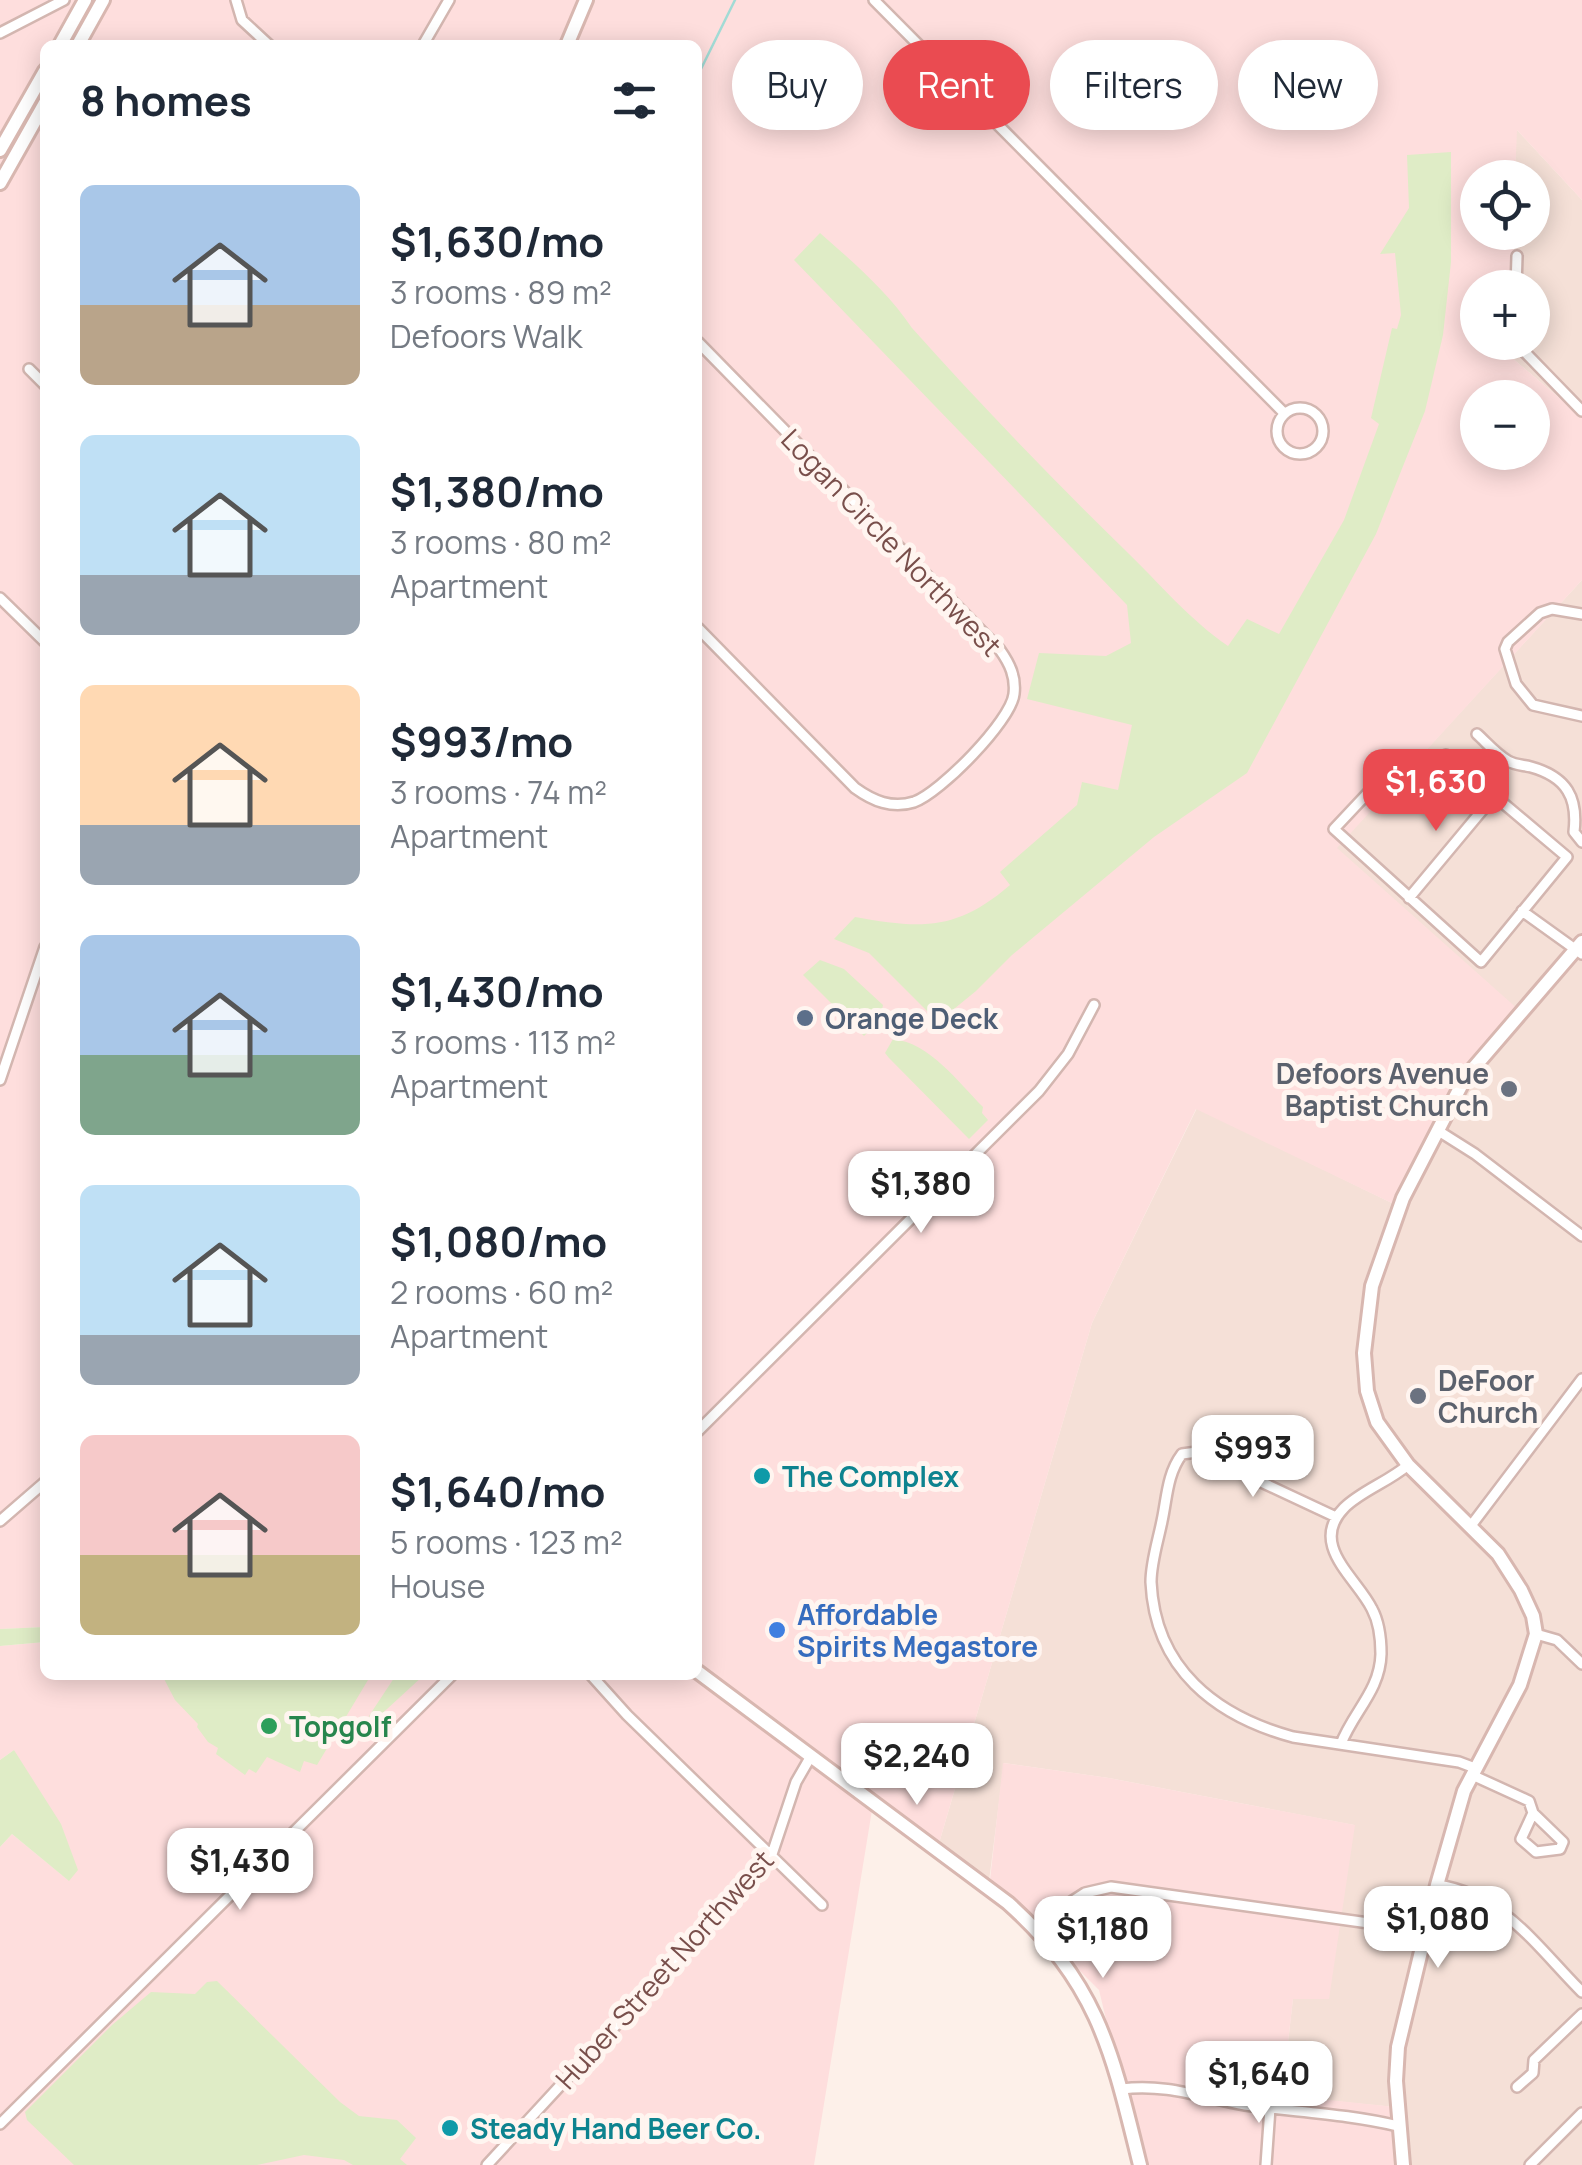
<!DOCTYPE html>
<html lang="en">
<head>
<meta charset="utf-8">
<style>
  :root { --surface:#fff; --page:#f6f6f7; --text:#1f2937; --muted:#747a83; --accent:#ea4b51 }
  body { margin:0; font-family:Manrope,sans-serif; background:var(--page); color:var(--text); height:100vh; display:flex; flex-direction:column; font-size:38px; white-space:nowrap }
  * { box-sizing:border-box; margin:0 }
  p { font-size:32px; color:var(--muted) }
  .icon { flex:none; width:55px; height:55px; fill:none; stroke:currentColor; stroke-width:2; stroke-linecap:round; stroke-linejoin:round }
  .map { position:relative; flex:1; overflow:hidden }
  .details { position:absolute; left:40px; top:40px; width:662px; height:1640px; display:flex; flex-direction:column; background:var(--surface); border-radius:15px; box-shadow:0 5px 25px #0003 }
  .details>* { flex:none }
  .guide { position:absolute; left:732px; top:40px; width:698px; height:90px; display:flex; gap:20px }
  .fabs { position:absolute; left:1460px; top:160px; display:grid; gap:20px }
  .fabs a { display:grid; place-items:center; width:90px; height:90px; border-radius:50%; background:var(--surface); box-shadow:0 5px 25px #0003; font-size:50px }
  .price { position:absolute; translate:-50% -85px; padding:0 22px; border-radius:20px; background:#fff; color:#222; font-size:32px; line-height:65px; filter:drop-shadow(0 2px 5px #0008) }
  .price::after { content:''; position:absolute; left:50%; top:60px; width:30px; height:22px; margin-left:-15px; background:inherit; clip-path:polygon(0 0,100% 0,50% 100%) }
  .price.active { background:var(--accent); color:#fff }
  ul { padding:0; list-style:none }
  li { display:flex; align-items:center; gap:30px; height:250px; padding:0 40px }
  li span { display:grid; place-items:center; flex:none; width:280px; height:200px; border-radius:15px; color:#555 }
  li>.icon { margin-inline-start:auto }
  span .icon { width:120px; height:120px; fill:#fffc; stroke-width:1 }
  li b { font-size:42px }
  h2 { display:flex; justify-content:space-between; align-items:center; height:120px; padding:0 40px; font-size:42px }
  .tag { padding:0 35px; border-radius:45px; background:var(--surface); box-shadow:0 5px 25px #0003; font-size:35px; line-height:90px }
  .tag.active { background:var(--accent); color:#fff }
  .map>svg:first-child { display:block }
</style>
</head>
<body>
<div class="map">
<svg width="1582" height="2165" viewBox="0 0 1582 2165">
  <rect width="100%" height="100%" fill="#fdf0e9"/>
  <path fill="#f5e0d7" d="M1516,129l66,71v217l-71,-60v-14l21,-1v-54l-19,-1 1,-54 18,-1v-54l-17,-1z
    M1582,580v1585h-172l-5,-57 -123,-12 11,-98 35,1 26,-174 -245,-47 -105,-15 -16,126 -51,-39 155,-527 105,-215 203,99 65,-129 54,-67 -183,-163z"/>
  <path fill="#fededd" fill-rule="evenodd" d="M0,0h1582v200l-65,-70 -2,47 -37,1v54l36,1 -1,54 -35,1v54l33,1v14l71,60v163l-245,268 183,163 -55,67 -65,129 -204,-98 -104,214 -155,527 -64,-46 -59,361h-814v-318l12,-13 56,46 -54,-130 -14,10v-114l45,-4v33h653v-1630h-653v1582l-45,2zM1478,398h54v54h-54z
    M1003,1763l106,15 246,47 -26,174h-36l-11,96 123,13 5,57h-269l-42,-175 -79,-79 -31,-22z"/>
  <path fill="#dfecc6" d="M1451,152v110l-8,73 -18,76 -49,123 -129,239 -93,64 -142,118 -36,36 -38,31 -69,-69 -35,-14 21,-22c66,12 102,14 155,-32l-10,-13 77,-67 5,-23 36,8 14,-65 -105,-26 12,-46 67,3 25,-13 -4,-38 -333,-345 26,-27c33,29 68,59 92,95 69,77 140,151 214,223 34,33 64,69 102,95l19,-27 32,15 65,-114 35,-96 -8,-6 21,-90 5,1 4,-14 -6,-62 -15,1 29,-46 -2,-53z
    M820,960l24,9 39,36 -3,15 -16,16 -61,-61z
    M893,1039c37,4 65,43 90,68l-1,6 6,7 -19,19 -80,-81 -4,-5z
    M45,1627v15l-45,4v-17z
    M162,1675h209l-54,90 -13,-4 -4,11 -33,-15 -11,16 -7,-4 -4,6 -29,-21 2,-6 -10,-6 -11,-15 1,-3 -23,-24z
    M396,1675h28l-50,46 -5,-5z
    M14,1750l47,74 17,46 -9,11 -57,-47 -12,13v-87z
    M217,1981l123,121 19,14 38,4 19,18 -16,21 7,6h-54l-9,-5 -40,-5 -47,10h-183l-47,-45 -2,-8 87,-87 39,-33 44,2 12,-12z"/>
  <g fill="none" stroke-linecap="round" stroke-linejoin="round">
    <path stroke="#a2dbd5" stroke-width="2.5" d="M698,75l37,-75"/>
    <g stroke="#d3b6b0" stroke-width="14">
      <path id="street" d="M236,0l6,20 27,25
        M874,0l410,413
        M0,33l64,-33
        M423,45l26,-45
        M1516,288l1,-32
        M698,342l302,308c10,14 16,27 14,44 -3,27 -74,99 -100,108 -22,7 -41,-1 -59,-14l-157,-160
        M1515,342l67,69
        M29,369l16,16
        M1277 431a23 23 0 1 1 46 0a23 23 0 1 1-46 0Z
        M0,598l45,44
        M1582,614l-30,-5 -12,4 -32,29 -3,7 11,35 17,21 49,11
        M1477,734c10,9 19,20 31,27 7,4 15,4 23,6 36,10 47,31 43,65l8,10
        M1397,762l-63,67 147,133 86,-105 -121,-102
        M1409,898l85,-102
        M1522,911l60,43
        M0,1080l45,-133
        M1437,1130l38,24 107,82
        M698,1431l341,-340 29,-37 26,-49
        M1336,1517l-139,-65 -15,2c-15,20 -15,44 -20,67 -4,20 -11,41 -11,61 4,87 65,134 142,155l166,25 16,6
        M0,1521l45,-39
        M1470,1527l112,-148
        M1536,1634l21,6 25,24
        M591,1675l36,40 195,190
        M1341,1744c12,-32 39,-53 40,-90 0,-16 -2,-32 -9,-45 -15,-31 -64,-64 -28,-101 17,-17 44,-26 64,-43
        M1472,1775l57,26 4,12 -12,26 15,13 24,-3 3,-7 -30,-29
        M1437,1885c66,9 101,63 145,107
        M1034,1926l51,-33 26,-6 315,44
        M1517,2087l16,-14 1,-13 48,-46
        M1122,2089c43,-6 82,9 123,16 51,7 103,9 153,21
        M0,2124l452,-449
        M487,2165l284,-308 25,-75 15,-26
        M1266,2165l4,-57
        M1530,2165l52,-52"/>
    </g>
    <g stroke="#d8b7b0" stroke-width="18">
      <path id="secondary" d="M60,45l25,-45
        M78,45l25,-45
        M567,45l19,-45
        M0,150l45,-79
        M0,183l45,-80
        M698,1672l310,231c91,82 104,149 132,262
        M1403,2165l-7,-84 2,-34 39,-162 27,-94 56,-106 16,-51 -3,-18 -12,-26 -23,-36 -90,-89 -31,-43 -10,-31 -3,-38 8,-67 31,-88 62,-120 117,-136"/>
    </g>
    <use href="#street" stroke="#fff" stroke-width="9"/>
    <use href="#secondary" stroke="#fff" stroke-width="12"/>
  </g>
  <circle fill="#5c6f8a" stroke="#fff5f0" stroke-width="4" cx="805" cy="1018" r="10"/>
  <g fill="#6b7280" stroke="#fff5f0" stroke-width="4">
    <circle cx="1509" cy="1089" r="10"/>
    <circle cx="1418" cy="1396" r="10"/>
  </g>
  <g fill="#0f9aa8" stroke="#fff5f0" stroke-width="4">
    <circle cx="762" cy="1476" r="10"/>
    <circle cx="450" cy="2128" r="10"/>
  </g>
  <circle fill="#3f7fe0" stroke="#fff5f0" stroke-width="4" cx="777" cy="1630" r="10"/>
  <circle fill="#2e9e5b" stroke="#fff5f0" stroke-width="4" cx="269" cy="1726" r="10"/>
  <g text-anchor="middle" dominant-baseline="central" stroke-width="10" stroke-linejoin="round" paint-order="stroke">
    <g font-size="28" fill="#794f4b" stroke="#fff5f0">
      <text transform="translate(892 542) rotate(46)">Logan Circle Northwest</text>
      <text transform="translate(664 1969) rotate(-48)">Huber Street Northwest</text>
    </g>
    <g font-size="28" font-weight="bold" fill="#4e5e75" stroke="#fff5f0" text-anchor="start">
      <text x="825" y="1018">Orange Deck</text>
    </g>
    <g font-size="28" font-weight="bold" fill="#5b616d" stroke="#fff5f0" text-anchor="end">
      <text x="1489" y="1073">Defoors Avenue<tspan x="1489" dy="32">Baptist Church</tspan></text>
      <text x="1438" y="1380" text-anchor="start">DeFoor<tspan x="1438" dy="32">Church</tspan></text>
    </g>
    <g font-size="28" font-weight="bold" fill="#0d838f" stroke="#fff5f0" text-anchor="start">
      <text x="782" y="1476">The Complex</text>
      <text x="470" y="2128">Steady Hand Beer Co.</text>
    </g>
    <g font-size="28" font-weight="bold" fill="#366cbe" stroke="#fff5f0" text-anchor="start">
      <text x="797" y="1614">Affordable<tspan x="797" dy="32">Spirits Megastore</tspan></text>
    </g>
    <g font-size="28" font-weight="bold" fill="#27864d" stroke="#fff5f0" text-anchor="start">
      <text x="289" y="1726">Topgolf</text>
    </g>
  </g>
</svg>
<div class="fabs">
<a><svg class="icon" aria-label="locate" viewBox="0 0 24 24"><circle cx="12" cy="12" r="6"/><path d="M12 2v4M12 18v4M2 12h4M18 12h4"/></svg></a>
<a>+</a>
<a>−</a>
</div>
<b class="price active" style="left:1436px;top:834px">$1,630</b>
<b class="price" style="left:921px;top:1236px">$1,380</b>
<b class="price" style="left:1253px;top:1500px">$993</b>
<b class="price" style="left:917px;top:1808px">$2,240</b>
<b class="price" style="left:240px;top:1913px">$1,430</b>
<b class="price" style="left:1438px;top:1971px">$1,080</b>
<b class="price" style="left:1103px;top:1981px">$1,180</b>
<b class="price" style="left:1259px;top:2126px">$1,640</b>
<div class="guide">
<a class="tag">Buy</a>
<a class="tag active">Rent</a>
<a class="tag">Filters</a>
<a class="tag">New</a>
</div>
<section class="details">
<h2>8 homes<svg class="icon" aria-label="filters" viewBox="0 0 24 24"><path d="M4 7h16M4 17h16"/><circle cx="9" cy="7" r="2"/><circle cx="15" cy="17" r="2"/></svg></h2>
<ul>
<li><span style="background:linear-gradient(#a9c7e8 60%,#b9a48a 0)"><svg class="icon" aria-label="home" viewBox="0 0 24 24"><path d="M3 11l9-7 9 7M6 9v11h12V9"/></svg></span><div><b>$1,630/mo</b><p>3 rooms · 89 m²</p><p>Defoors Walk</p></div></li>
<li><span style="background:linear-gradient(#bfe0f5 70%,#9aa5b1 0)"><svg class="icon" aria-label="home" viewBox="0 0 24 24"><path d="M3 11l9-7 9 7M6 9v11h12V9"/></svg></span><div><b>$1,380/mo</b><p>3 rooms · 80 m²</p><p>Apartment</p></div></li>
<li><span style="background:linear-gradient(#ffd9b3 70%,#9aa5b1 0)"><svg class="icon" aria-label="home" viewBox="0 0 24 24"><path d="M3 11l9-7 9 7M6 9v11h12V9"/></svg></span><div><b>$993/mo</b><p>3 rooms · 74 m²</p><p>Apartment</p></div></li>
<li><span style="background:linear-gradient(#a9c7e8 60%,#7fa58c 0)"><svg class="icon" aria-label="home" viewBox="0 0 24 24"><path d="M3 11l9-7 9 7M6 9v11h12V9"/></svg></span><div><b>$1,430/mo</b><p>3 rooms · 113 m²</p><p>Apartment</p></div></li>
<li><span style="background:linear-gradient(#bfe0f5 75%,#9aa5b1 0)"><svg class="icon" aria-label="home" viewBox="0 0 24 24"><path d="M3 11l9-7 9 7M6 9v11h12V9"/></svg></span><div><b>$1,080/mo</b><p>2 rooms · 60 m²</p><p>Apartment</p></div></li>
<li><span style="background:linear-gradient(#f6c9c9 60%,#c2b280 0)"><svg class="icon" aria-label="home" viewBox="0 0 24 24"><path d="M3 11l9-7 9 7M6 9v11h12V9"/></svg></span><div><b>$1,640/mo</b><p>5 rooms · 123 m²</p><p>House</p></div></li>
</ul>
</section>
</div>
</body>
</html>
